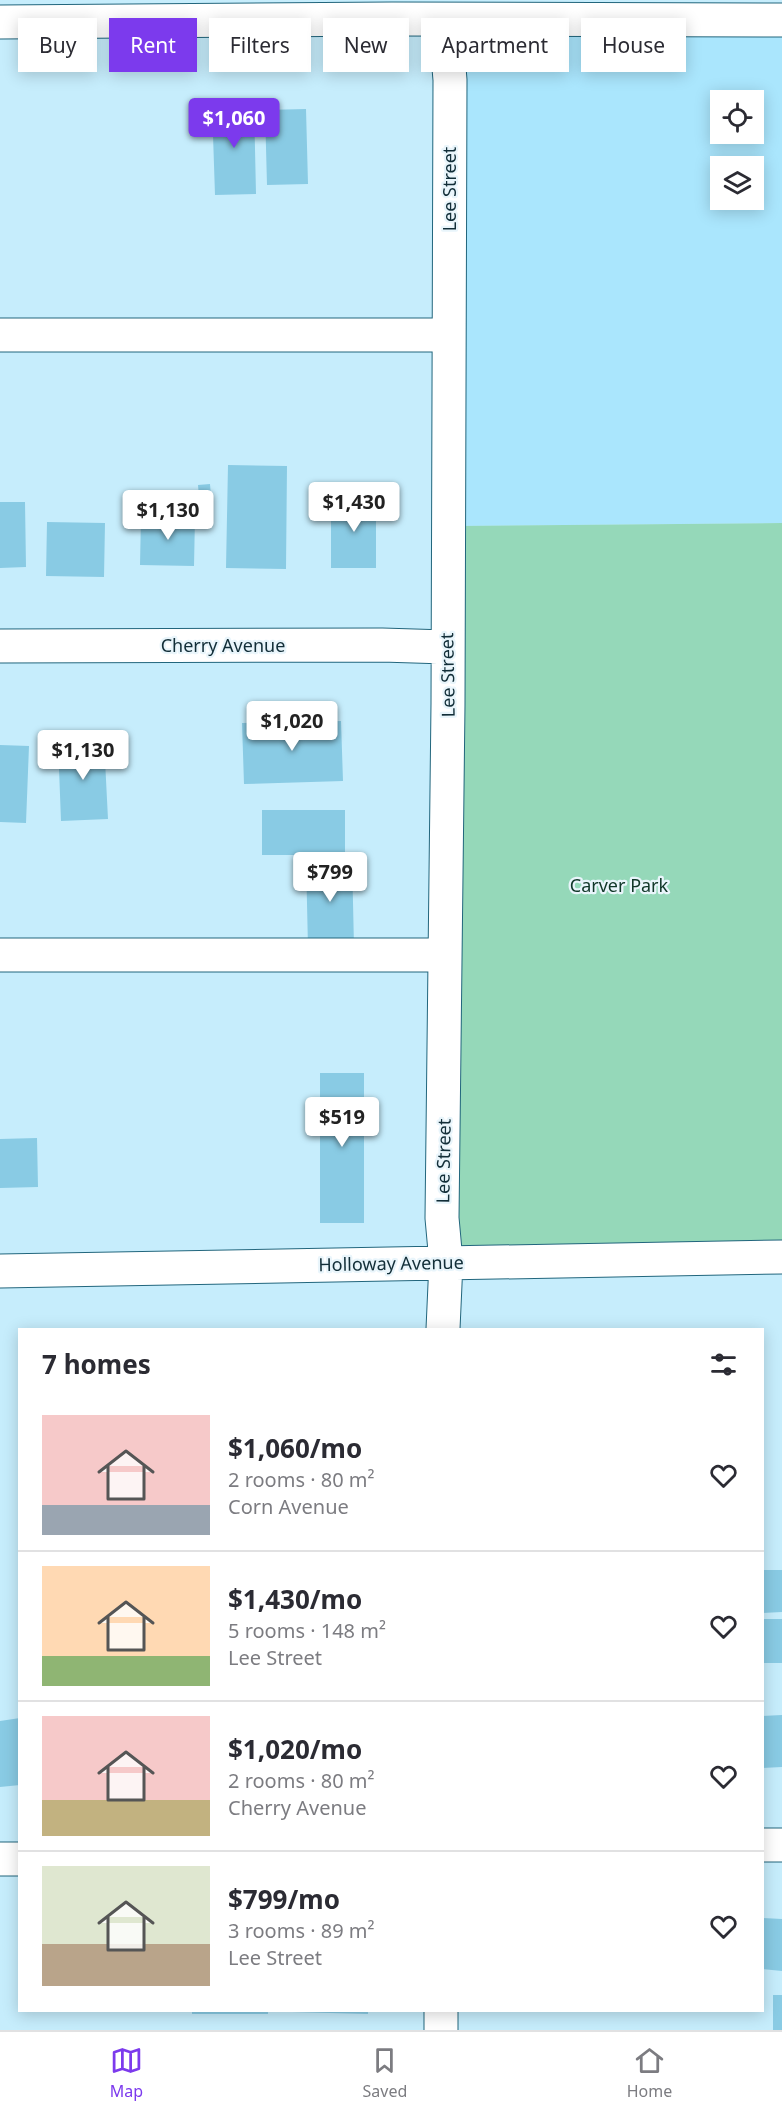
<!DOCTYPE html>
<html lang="en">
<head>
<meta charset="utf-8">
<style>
  :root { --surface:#fff; --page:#f7f7f7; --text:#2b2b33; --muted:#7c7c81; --line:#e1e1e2; --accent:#7c3aed }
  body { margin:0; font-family:"Noto Sans",sans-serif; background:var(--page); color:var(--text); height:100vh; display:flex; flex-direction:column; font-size:22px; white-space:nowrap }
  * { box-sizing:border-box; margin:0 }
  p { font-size:20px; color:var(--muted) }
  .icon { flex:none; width:33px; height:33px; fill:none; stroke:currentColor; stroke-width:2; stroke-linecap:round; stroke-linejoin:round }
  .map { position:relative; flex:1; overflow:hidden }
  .drawer { position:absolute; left:18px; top:1328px; width:746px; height:684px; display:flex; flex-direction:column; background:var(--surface); border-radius:0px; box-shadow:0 3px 15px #0003 }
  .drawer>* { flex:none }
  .guide { position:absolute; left:18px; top:18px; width:747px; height:54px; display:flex; gap:12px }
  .tools { position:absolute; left:710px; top:90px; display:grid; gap:12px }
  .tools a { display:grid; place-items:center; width:54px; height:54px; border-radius:0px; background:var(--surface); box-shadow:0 3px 15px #0003; font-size:30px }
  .price { position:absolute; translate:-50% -51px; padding:0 14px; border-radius:6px; background:#fff; color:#222; font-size:20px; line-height:39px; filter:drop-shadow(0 2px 3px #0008) }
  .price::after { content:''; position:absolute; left:50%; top:36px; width:18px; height:14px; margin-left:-9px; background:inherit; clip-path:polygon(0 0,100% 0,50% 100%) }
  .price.on { background:var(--accent); color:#fff }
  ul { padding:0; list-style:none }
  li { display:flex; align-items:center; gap:18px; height:150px; padding:0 24px }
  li+li { border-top:2px solid var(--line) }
  li span { display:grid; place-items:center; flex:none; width:168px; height:120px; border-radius:0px; color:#555 }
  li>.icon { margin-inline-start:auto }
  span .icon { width:72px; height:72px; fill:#fffc; stroke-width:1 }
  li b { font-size:26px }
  h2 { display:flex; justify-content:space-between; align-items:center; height:72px; padding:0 24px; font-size:26px }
  .chip { padding:0 21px; border-radius:0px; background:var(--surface); box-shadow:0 3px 15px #0003; font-size:21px; line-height:54px }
  .chip.on { background:var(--accent); color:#fff }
  .tabs { display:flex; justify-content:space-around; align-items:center; height:84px; border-top:2px solid var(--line); background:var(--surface); font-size:16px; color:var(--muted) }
  .tabs a { display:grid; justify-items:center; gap:3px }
  .tabs .on { color:var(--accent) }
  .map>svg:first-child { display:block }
</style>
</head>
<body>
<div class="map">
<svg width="782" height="2030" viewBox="0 0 782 2030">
  <rect width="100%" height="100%" fill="#c6edfc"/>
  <path fill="#aae6fd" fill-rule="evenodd" d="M782,28v495l-325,3 7,-497zM720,100h33v34h-33zM720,166h33v34h-33z"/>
  <path fill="#95d8b9" d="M782,523v722l-325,5v-724z"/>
  <path fill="#89cbe4" d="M254,104l2,90 -41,1 -3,-90z
    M306,109l2,75 -41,1 -2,-75z
    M228,465l59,1 -1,103 -60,-1z
    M210,484l2,24 -12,1 -2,-24z
    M331,498h45v70h-45z
    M0,502h25l1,65 -26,1z
    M141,516l54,1 -1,49 -54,-1z
    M47,522l58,1 -1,54 -58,-1z
    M341,721l2,60 -99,3 -2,-61z
    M104,740l4,79 -47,2 -3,-79z
    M0,745l29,1 -3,77 -26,-1z
    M262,810h83v45h-83z
    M352,858l2,89 -46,1 -2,-89z
    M320,1073h44v150h-44z
    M37,1138l1,49 -38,1v-49z
    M762,1570h20v42l-20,1z
    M762,1619h20v44h-20z
    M782,1715v52l-20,1v-52z
    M20,1718v67l-20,2v-66z
    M763,1918l19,1v52l-20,-2z
    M773,1995h9v35h-9z
    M192,2010h76v4h-76z
    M292,2010h76v4l-76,-2z"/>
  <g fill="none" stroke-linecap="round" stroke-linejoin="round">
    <g stroke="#22667d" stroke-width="35">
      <path id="minor" d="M0,22l392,-3 390,1
        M0,335h448
        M0,646l382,-1 64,2
        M0,955h445
        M0,1271l782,-14
        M443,1329l3,-67 -4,-44 6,-514 2,-624 -5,-60
        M762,1845h20
        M0,1859h20
        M441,2010v20"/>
    </g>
    <use href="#minor" stroke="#fff" stroke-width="33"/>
  </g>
  <g text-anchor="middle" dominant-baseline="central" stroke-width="4.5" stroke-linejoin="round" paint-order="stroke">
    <g font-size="18" fill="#122e38" stroke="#e9f5fb">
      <text transform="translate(449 189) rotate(-90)">Lee Street</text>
      <text x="223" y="645">Cherry Avenue</text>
      <text transform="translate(447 675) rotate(-91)">Lee Street</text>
      <text transform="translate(443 1161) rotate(-89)">Lee Street</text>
      <text transform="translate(391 1263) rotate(-1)">Holloway Avenue</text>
    </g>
    <g font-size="18" fill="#103728" stroke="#e9f5fb">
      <text x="619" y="885">Carver Park</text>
    </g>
  </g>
</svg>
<div class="tools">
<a><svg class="icon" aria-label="locate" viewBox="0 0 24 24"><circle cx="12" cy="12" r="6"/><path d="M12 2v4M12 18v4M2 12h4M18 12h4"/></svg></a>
<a><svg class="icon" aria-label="layers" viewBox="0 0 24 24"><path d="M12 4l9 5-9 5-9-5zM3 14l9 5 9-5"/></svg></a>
</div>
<b class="price on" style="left:234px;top:149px">$1,060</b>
<b class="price" style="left:354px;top:533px">$1,430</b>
<b class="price" style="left:168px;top:541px">$1,130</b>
<b class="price" style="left:292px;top:752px">$1,020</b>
<b class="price" style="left:83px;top:781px">$1,130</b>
<b class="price" style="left:330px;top:903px">$799</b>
<b class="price" style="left:342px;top:1148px">$519</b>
<div class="guide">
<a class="chip">Buy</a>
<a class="chip on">Rent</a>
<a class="chip">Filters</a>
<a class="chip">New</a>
<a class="chip">Apartment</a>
<a class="chip">House</a>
</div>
<section class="drawer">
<h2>7 homes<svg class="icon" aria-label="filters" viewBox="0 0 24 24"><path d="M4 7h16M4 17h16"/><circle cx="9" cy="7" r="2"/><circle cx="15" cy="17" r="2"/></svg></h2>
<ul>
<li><span style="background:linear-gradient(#f6c9c9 75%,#9aa5b1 0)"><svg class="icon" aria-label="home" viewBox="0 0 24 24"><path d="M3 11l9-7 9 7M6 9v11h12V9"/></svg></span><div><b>$1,060/mo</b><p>2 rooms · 80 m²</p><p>Corn Avenue</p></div><svg class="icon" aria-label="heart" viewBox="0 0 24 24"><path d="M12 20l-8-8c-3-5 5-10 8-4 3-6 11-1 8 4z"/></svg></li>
<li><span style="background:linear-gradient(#ffd9b3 75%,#8fb573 0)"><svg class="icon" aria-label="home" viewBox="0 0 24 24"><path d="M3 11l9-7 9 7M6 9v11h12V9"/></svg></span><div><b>$1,430/mo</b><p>5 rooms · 148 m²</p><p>Lee Street</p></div><svg class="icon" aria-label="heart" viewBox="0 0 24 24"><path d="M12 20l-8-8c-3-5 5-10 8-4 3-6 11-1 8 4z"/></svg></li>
<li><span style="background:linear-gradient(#f6c9c9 70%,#c2b280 0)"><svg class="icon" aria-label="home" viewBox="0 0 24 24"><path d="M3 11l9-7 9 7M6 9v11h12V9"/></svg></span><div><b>$1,020/mo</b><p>2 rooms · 80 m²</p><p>Cherry Avenue</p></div><svg class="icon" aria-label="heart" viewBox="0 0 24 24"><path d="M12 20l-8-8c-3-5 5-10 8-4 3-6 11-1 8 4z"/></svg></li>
<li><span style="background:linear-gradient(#dfe7d0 65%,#b9a48a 0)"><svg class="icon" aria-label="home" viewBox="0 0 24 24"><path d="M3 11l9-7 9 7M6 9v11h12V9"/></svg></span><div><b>$799/mo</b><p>3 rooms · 89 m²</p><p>Lee Street</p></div><svg class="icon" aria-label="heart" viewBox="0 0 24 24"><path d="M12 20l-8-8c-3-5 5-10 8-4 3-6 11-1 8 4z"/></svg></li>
</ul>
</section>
</div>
<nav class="tabs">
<a class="on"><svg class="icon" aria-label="map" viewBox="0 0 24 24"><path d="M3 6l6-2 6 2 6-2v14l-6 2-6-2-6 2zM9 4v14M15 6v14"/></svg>Map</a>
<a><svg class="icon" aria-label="saved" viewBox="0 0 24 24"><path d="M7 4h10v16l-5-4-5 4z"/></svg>Saved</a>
<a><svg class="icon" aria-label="home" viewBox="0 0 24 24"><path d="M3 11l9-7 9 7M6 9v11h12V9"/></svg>Home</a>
</nav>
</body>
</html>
